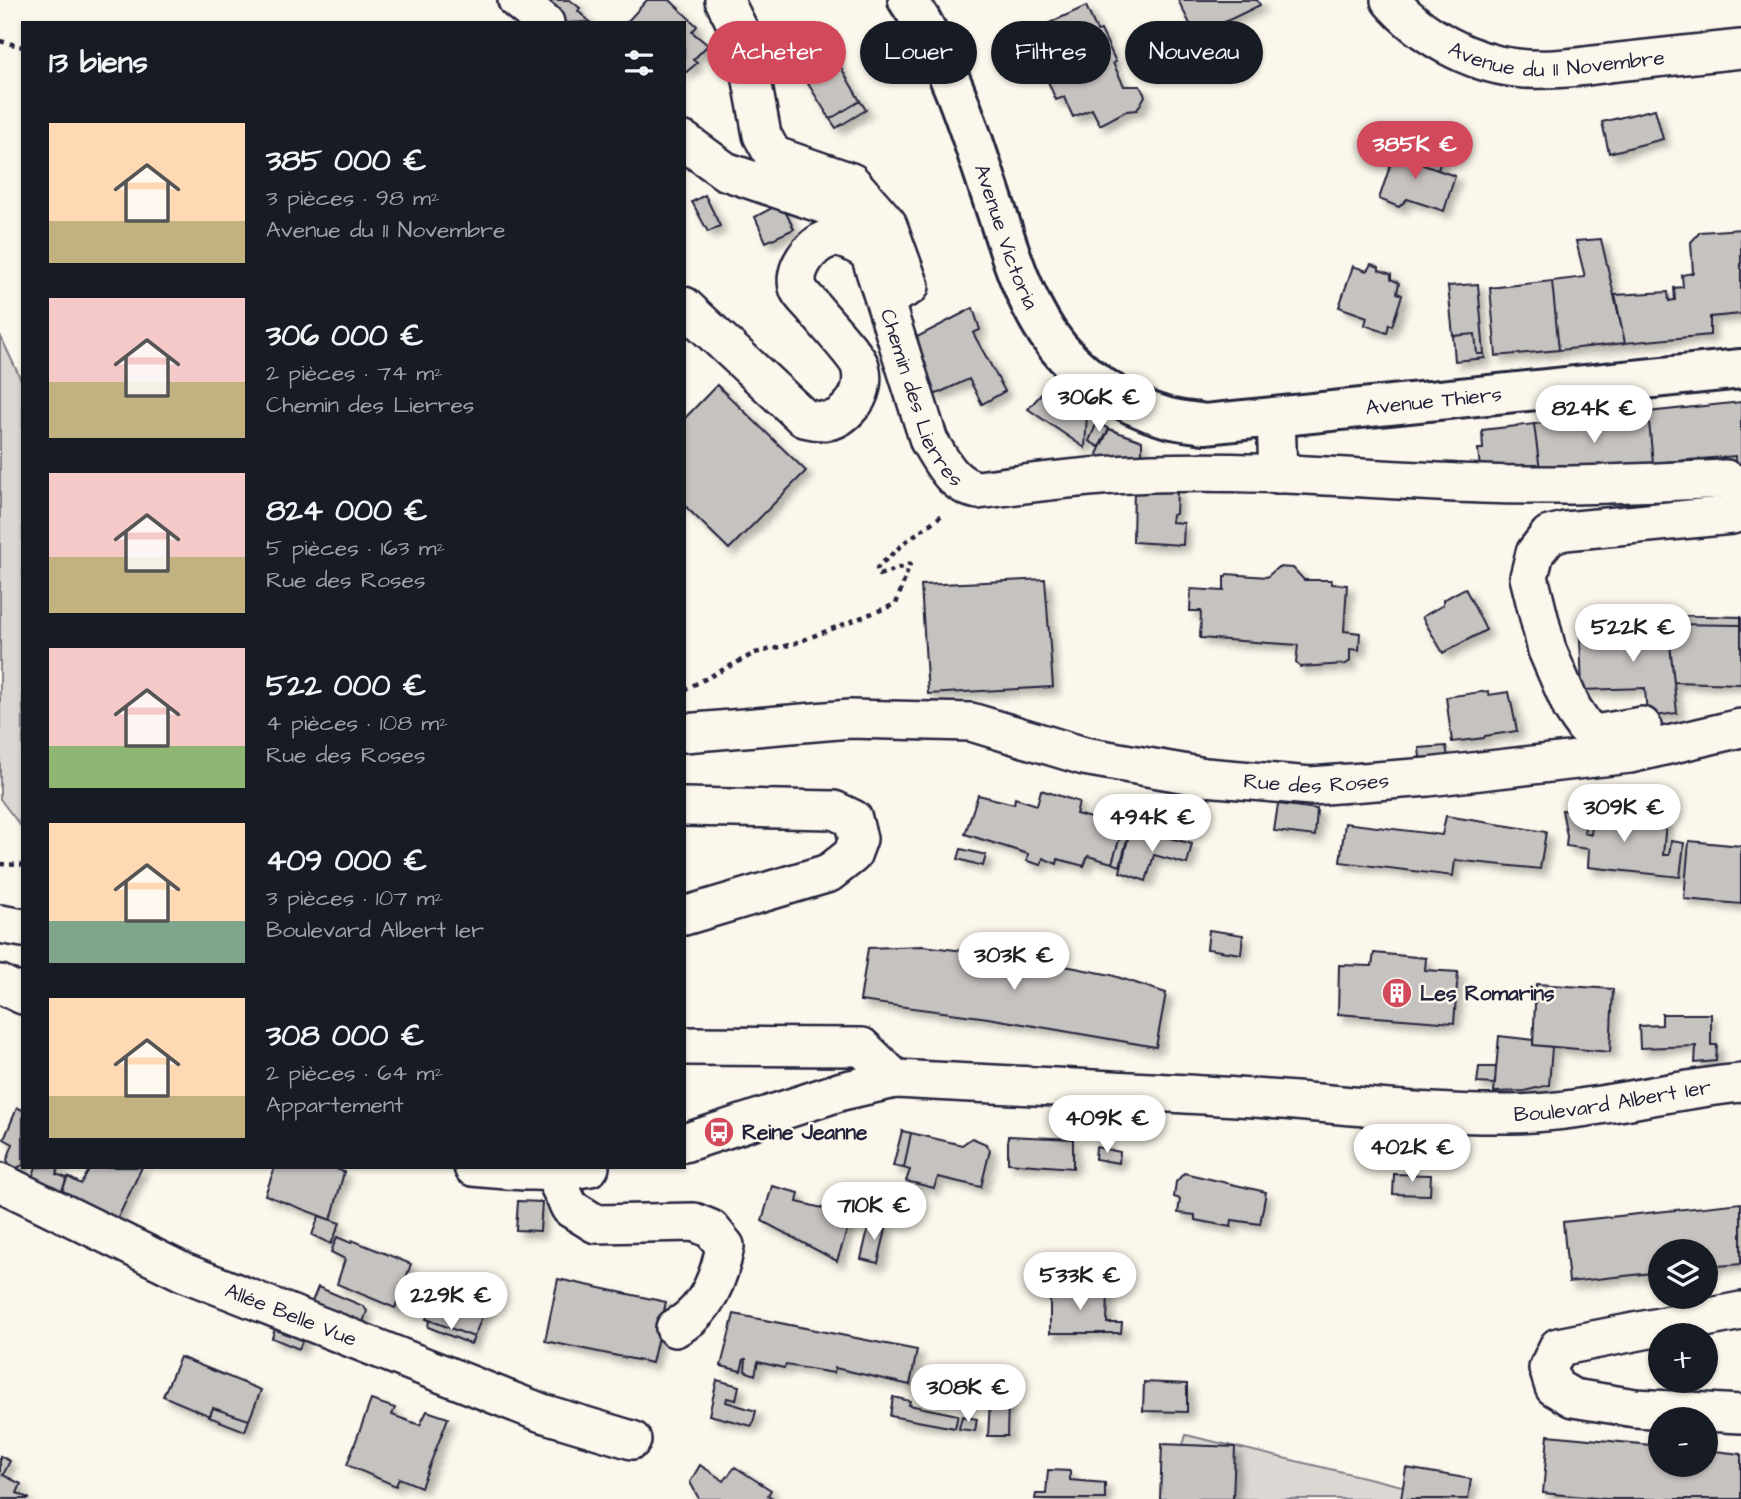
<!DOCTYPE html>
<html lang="fr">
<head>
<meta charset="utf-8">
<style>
  :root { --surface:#171b24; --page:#20242c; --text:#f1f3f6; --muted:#9ea1a6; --accent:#d1495b }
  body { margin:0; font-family:"Architects Daughter",sans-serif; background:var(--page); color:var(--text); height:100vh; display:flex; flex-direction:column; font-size:26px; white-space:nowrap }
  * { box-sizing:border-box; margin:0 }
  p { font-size:23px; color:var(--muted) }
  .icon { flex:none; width:38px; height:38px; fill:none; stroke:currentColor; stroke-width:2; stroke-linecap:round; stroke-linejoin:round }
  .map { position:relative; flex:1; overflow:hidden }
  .sheet { position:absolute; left:21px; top:21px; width:665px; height:1148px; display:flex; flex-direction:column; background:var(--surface); border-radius:0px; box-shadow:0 2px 5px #0004 }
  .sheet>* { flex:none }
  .banner { position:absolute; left:707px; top:21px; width:665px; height:63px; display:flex; gap:14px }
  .buttons { position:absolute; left:1648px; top:1239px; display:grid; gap:14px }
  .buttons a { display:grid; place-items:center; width:70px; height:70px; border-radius:50%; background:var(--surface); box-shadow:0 2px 5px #0004; font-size:35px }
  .price { position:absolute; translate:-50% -60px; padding:0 16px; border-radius:24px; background:#fff; color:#222; font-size:23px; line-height:46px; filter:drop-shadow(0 2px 4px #0008) }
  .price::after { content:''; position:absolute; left:50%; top:42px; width:21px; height:16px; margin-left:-10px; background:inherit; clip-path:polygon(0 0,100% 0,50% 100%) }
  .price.selected { background:var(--accent); color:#fff }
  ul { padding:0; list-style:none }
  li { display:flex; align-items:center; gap:21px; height:175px; padding:0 28px }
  li span { display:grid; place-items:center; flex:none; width:196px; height:140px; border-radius:0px; color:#555 }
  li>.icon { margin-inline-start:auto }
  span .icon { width:84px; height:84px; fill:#fffc; stroke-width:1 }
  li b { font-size:30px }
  h2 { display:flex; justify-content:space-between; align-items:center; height:84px; padding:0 28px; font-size:30px }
  .pill { padding:0 24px; border-radius:32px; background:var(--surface); box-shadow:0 2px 5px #0004; font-size:24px; line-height:63px }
  .pill.selected { background:var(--accent); color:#fff }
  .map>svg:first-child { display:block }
</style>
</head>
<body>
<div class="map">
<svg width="1741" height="1499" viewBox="0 0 1741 1499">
  <defs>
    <filter id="shadow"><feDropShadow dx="6" dy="6" stdDeviation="3.5" flood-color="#0004"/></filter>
  </defs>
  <rect width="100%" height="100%" fill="#fbf7ec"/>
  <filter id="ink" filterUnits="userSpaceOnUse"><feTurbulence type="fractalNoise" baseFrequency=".0143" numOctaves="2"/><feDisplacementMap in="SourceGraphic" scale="14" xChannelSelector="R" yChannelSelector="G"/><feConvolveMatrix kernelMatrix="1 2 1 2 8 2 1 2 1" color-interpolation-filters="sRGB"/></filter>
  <g filter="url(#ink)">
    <path fill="#dbd8d3" stroke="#7e7d87" stroke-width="2" d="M0,335l23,49v445l-23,-30z
      M1186,1435l271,64h-291z"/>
    <path fill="#c6c2c0" stroke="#22223b" stroke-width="2" filter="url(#shadow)" d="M545,0h25l10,8 -2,3 12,11 -24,1 -22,-22z
      M647,0h23l27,26 -5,6 16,13 -15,15 4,3 -13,11v-51h-58z
      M1178,0h79l3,5 -64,31z
      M1086,6l11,25 4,-1 15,32 -3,1 11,23h16l5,10 -8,14 -11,1 -26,14 -8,-16 -19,8 -9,-20 -8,3 -10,-23 10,-6 -6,-14 -11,5 -11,-23 6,-3 -2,-5z
      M827,43l33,58 -30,18 -36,-58z
      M860,101l6,9 -30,18 -6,-9z
      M1655,109l8,30 -54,14 -7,-31z
      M1397,145l27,9 -4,10 35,12 -11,35 -37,-12 -8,8 -20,-8z
      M1424,154l17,6 -3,10 -18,-6z
      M705,195l15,31 -12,6 -16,-30z
      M781,203l13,26 -28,13 -11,-25z
      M1741,229v85l-31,3v18l-85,8 -10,-48 53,-3 1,9 6,-1 -1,-12 9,-1 -1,-12 11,-2 -2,-31 9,-10z
      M1601,239l24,104 -66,7 -7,-69 33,-4 -9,-36z
      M1371,264l8,3v3l12,4v5l8,4 -2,10 5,2 -10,31 -3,-2 -2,9 -22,-8 2,-8 -28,-10 14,-41 14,5z
      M1552,281l7,69 -63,6 -6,-68z
      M1478,284l6,70h-7l-2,-20 -22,2 -5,-50z
      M973,308l7,22 -7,3 32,58 -23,13 -13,-25 -35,16 -17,-58z
      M1475,334l2,20h7l1,4 -30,3 -2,-25z
      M1052,382l35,32 -2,34 -57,-39z
      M717,385l89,86 -77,78 -45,-44v-86z
      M1741,402v75h-3l-3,-21 -82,7 -5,-51z
      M1648,412l5,51h4l1,4 -117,11 -7,-54z
      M1097,422l12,7 -10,18 -10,-6z
      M1534,424l7,54 -60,-1 -3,-28h5l-1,-19z
      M1109,429l33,12v17l-35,4 -10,-8z
      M1134,486l43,4 -1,24 -4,1 -1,7 13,1 -1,22 -50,-3z
      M1278,567l15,1 11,12h27v4l16,1 -3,46 16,2 -1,17 -9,-1v12l-4,3 -46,3 -4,-4 2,-18 -98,-7 1,-27h-11l1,-22 33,2v-14h2l1,-3 40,3z
      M1045,579l8,108 -125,7 -7,-109z
      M1465,588l21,42 -43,23 -21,-36 21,-12v-5z
      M1645,615h22l10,98 -30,4 -2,-29 -63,2 -2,-54 65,-4z
      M1667,615l74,2v8l-73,-1z
      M1668,624l73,1v59l-67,-2z
      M1488,691l1,4 20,-3 8,39 -32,5 -1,2 -32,4 -6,-45z
      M1446,746l3,17 -28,3 -2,-18z
      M1041,790l38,12 -3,12 22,6 -1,6 24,8 -9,29 -24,-7 -4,10 -26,-7 -1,5 -14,-6 -2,7 -14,-4 1,-7 -63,-20 13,-39 36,9 1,-6 22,7z
      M1278,804l39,5 -2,27 -41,-5z
      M1562,810l25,2 -3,21 7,2 2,-21 73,8 -3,33h6l2,-14 13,2 -4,34 -92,-10 1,-18 -23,-3 1,-10z
      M1446,816l100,16 -6,37 -85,-9 -2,16 -113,-14 5,-39 97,12z
      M1121,834l7,2 -8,30 -8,-3z
      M1129,834l28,6 2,-5 33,9 -5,20 -33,-9 -8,26 -26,-9z
      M1689,841l52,5v58l-57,-5z
      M961,849l25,6 -3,11 -25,-7z
      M1209,930l34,5 -2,19 -34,-5z
      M923,946l106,13 82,16 55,18 -10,54 -168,-29 -128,-17 8,-53z
      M1374,953l52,5 -1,12 33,2 -4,51 -116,-9 1,-49 33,1z
      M1536,984l77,5 -3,63 -77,-7z
      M1662,1014h49v31h6l-1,16 -21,2 1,-17 -56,2 -1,-22 23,-1z
      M1499,1036l34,4v5l19,2 -3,38 -25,6 -30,1z
      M1479,1067h17l-1,17 -18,-1z
      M17,1108l6,2v55l-6,3 -8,-4 -2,-4 6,-16 -9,-5z
      M902,1131l9,2 -7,35 -11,-2z
      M911,1133l51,12 10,-7 14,6 4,6 -9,37 -43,-10 -4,11 -28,-7 4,-11 -6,-2z
      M1008,1136l65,3v29l-65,-5z
      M1096,1147l24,5 -1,11 -24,-4z
      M36,1167h23l-3,7 11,4 -7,17 -29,-15z
      M91,1167h51l-25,53 -57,-25 8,-18 13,7z
      M275,1167h57l12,5 -13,48 -66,-25z
      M1184,1173l82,19 -6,32 -28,-4 -1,7 -36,-7v-5l-17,-2 2,-14 -6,-2 2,-15z
      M1394,1174l37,1 -1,20 -37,-1z
      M772,1186l27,7 -2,9 55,13 -15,46 -75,-40z
      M518,1201l24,1 -2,29 -24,-1z
      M1741,1203v61l-35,3v-16h-45v21l-92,10 -6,-60z
      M319,1216l21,7 -9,21 -19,-9z
      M870,1221l17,4 -9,38 -17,-4z
      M337,1237l14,6 1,-3 59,24 -16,44 -58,-24 8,-25 -14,-7z
      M558,1279l108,23 -14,61 -107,-22z
      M440,1285l47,19 -13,33 -48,-18z
      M318,1287l45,19 4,5 -5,14 -51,-21z
      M1050,1289l58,2 -1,32h15l-1,10h-71z
      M734,1314l183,36 -7,35 -75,-17 -1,5 -48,-8 -2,3 -26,-6 -3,13 -10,-4 1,-12h-2l-3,12 -20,-5z
      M429,1320l45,17 -3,7 -43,-17z
      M277,1322l28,12 -6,15 -27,-11z
      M180,1357l81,33 -12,30 -36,-12 -3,8 -47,-20z
      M717,1380l22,6 -3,14 -9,-2 -1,4 30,9 -4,15 -43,-11z
      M1144,1382l43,2v28l-44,-1z
      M893,1397l17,4 -1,4 49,10 -3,13 -65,-12z
      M371,1400l24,8 -3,7 28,10 7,-14 21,7 -27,69 -22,-9 -3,8 -49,-21z
      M990,1401l18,1 -1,34h-19z
      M213,1408l36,12 -4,11 -36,-14z
      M962,1416l15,3 -2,12 -16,-2z
      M1548,1435l113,11v19h45v-15l35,4v45h-135l-63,-6z
      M1162,1444l73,3 -2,52h-73z
      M0,1456l10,5 -7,14 18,9 -4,9 13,6h-30z
      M700,1465l24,16 11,-14 36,23 -3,5 6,4h-75l-9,-17z
      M1406,1468l65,11 -3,20h-67z
      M1048,1470l22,1v9l35,3v16h-70l1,-5h10z"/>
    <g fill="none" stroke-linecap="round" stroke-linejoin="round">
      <g stroke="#22223b" stroke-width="42">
        <g id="minor">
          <path d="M517,0l28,23"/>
          <path d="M724,0l21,42 17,93 11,20 78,27 36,41 23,63 -25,13"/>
          <path id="s1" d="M1390,0c30,35 80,63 126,68 34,4 68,-2 102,-6 41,-4 82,-9 123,-13"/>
          <path id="s2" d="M684,141l41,30 106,36 15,10 23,35 60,189c13,21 23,44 49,49 58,-8 116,-15 174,-17 110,-4 220,7 329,11 82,3 163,-1 245,-5l10,5 5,10"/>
          <path d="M684,306l120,112c21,5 32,6 47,-12 10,-10 13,-26 9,-40 -4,-11 -38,-47 -47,-59 -4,-5 -11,-11 -14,-17 -8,-19 11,-45 30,-51 14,-4 28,6 40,13"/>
          <path d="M1276,417l2,57"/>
          <path d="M1642,726l-47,8 -11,-8 -12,-18 -25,-58 -18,-73 6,-24 14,-18 16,-4 167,-16 7,-8 2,-7"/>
          <path id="s3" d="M684,733l166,-14 121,3 113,34 121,21 106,9 117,-9 202,-23 111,-26"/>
          <path d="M684,807l150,3 19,9 5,20 -6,16 -23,18 -145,43"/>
          <path d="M0,924l23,4"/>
          <path d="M0,984l23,11"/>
          <path d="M684,1046l178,1 33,32"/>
          <path id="s4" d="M684,1143l158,-52 53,-12c129,7 258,12 387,21 76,6 151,15 228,14 77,-1 154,-24 231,-31"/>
          <path d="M473,1167c39,4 78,7 117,0"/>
          <path d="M552,1171l18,37 26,16 98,-2 17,7 14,17c-6,34 -19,66 -50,82"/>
          <path id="s5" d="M0,1182l183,90 359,141 90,27"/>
          <path d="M1741,1311l-183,36 -10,21 6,19 19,11 62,10 106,6"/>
        </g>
      </g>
      <g stroke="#22223b" stroke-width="44">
        <g id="major">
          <path id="s6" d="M908,0c44,65 65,142 90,216 13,41 26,82 50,118 27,40 74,71 120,84 12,3 25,4 37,6l536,-55"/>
        </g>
      </g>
      <path stroke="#22223b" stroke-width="4.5" stroke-dasharray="5 5" stroke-linecap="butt" d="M0,41l23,6
        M684,690l71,-37 38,-9 103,-40 14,-40 -31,11 -2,-7 28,-26 40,-29
        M0,864l23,1"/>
      <use href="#minor" stroke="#fbf7ec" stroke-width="37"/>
      <use href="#major" stroke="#fbf7ec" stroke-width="38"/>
    </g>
  </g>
  <defs>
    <g id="building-disc" transform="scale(1.575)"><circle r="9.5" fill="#d1495b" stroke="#fbf7ec"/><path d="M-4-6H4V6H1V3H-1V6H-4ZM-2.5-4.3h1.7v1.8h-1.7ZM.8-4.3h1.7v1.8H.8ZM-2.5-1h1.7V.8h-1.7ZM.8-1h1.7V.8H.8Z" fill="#fff"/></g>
    <g id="bus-disc" transform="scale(1.575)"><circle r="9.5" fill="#d1495b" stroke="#fbf7ec"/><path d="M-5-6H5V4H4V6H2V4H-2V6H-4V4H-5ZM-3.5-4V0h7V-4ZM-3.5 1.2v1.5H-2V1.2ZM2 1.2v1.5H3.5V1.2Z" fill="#fff"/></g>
  </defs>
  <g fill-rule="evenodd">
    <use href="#building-disc" x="1397" y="993"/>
    <use href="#bus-disc" x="719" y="1132"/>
  </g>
  <g text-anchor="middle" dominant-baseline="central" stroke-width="5" stroke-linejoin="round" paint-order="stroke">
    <g font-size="21" fill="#22223b" stroke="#fbf7ec">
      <text stroke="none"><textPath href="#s1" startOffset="186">Avenue du 11 Novembre</textPath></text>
      <text stroke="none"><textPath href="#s6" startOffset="257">Avenue Victoria</textPath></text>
      <text stroke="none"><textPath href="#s2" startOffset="378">Chemin des Lierres</textPath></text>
      <text stroke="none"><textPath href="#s6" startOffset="780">Avenue Thiers</textPath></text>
      <text stroke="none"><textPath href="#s3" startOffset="640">Rue des Roses</textPath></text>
      <text stroke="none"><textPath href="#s4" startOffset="940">Boulevard Albert Ier</textPath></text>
      <text stroke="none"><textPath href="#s5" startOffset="320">Allée Belle Vue</textPath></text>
    </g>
    <g font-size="21" font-weight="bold" fill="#22223b" stroke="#fbf7ec" text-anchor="start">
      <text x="1420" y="993">Les Romarins</text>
      <text x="742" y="1132">Reine Jeanne</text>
    </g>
  </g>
</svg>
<div class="buttons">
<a><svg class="icon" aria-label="layers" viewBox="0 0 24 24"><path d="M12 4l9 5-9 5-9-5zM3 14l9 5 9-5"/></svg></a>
<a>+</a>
<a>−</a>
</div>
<b class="price selected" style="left:1415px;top:181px">385K €</b>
<b class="price" style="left:1099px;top:434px">306K €</b>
<b class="price" style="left:1594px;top:445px">824K €</b>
<b class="price" style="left:1633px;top:664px">522K €</b>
<b class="price" style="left:1624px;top:844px">309K €</b>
<b class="price" style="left:1152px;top:854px">494K €</b>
<b class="price" style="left:1014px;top:992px">303K €</b>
<b class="price" style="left:1107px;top:1155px">409K €</b>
<b class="price" style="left:1412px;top:1184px">402K €</b>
<b class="price" style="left:874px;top:1242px">710K €</b>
<b class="price" style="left:1080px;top:1312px">533K €</b>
<b class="price" style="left:451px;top:1332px">229K €</b>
<b class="price" style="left:968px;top:1424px">308K €</b>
<div class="banner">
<a class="pill selected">Acheter</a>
<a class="pill">Louer</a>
<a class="pill">Filtres</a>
<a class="pill">Nouveau</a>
</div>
<section class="sheet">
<h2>13 biens<svg class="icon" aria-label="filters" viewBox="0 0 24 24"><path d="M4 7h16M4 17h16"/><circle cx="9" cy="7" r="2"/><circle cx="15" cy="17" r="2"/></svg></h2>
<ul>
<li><span style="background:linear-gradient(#ffd9b3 70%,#c2b280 0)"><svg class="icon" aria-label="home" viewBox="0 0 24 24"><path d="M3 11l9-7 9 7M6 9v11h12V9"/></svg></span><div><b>385 000 €</b><p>3 pièces · 98 m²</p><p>Avenue du 11 Novembre</p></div></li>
<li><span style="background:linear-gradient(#f6c9c9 60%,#c2b280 0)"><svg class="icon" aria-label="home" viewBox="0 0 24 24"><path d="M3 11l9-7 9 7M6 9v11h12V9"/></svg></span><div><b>306 000 €</b><p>2 pièces · 74 m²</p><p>Chemin des Lierres</p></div></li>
<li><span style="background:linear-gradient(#f6c9c9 60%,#c2b280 0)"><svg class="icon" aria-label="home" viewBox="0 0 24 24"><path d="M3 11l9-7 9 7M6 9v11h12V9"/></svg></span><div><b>824 000 €</b><p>5 pièces · 163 m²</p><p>Rue des Roses</p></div></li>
<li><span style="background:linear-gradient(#f6c9c9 70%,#8fb573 0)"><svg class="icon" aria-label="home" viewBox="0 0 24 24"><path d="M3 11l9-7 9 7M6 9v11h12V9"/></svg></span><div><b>522 000 €</b><p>4 pièces · 108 m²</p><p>Rue des Roses</p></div></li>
<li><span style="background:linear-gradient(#ffd9b3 70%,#7fa58c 0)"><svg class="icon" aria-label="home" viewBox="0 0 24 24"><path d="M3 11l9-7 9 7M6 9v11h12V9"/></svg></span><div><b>409 000 €</b><p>3 pièces · 107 m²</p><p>Boulevard Albert Ier</p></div></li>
<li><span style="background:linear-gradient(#ffd9b3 70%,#c2b280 0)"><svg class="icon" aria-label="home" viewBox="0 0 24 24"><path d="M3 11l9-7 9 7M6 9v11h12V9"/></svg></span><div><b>308 000 €</b><p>2 pièces · 64 m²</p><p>Appartement</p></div></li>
</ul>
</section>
</div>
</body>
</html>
